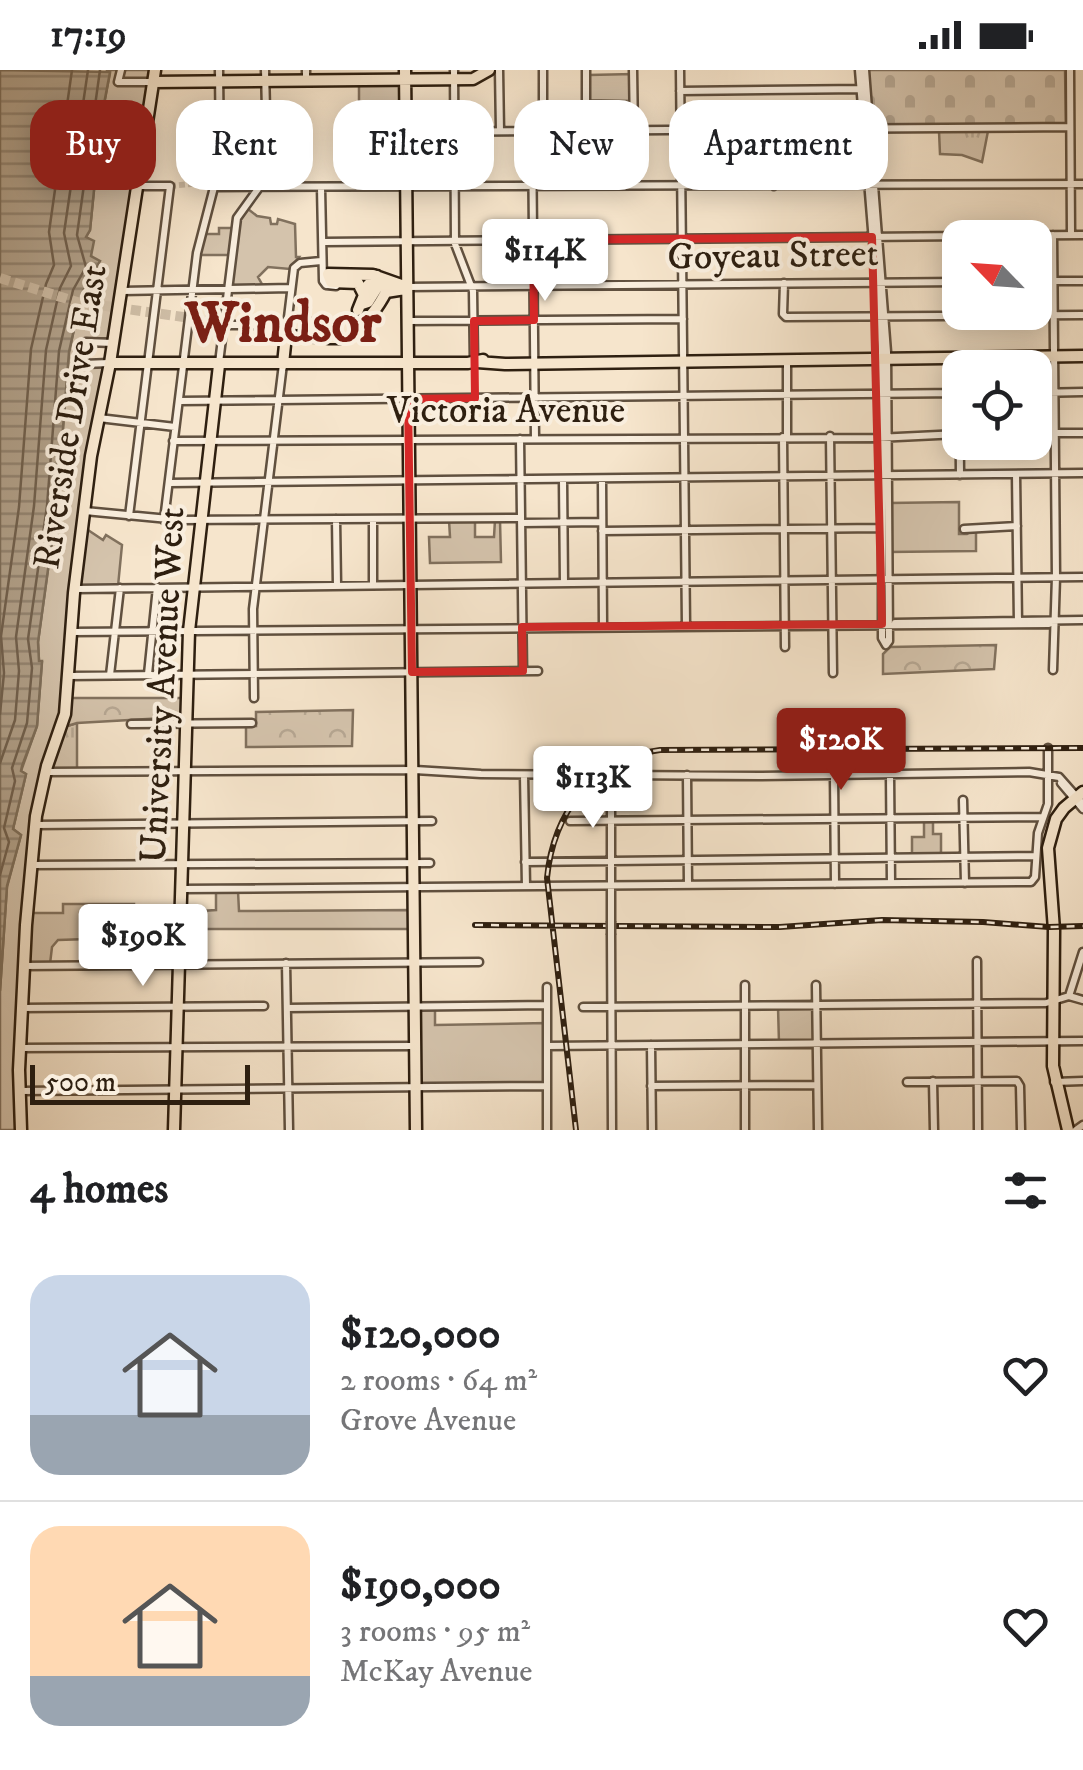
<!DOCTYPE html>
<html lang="en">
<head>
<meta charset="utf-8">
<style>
  :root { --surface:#fff; --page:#f2f2f2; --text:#202124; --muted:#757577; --line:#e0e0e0; --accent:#8f2418 }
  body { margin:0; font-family:"IM FELL DW Pica",serif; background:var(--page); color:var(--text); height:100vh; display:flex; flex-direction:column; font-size:38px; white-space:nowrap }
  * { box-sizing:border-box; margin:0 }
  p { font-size:32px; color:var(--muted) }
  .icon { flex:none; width:55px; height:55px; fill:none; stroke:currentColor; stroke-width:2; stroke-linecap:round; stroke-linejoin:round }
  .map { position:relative; height:1060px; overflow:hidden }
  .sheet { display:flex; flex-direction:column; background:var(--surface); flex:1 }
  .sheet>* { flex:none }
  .top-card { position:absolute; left:30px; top:30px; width:1025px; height:90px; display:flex; gap:20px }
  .needle { width:65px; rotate:295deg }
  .tools { position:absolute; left:942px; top:150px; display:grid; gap:20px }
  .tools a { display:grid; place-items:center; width:110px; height:110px; border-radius:20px; background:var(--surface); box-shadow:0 5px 25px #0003; font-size:50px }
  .scale { position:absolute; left:30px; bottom:25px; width:220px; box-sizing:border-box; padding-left:10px; border:5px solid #2e1f10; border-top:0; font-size:28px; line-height:35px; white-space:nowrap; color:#2e1f10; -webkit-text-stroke:8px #f9eede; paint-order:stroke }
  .price { position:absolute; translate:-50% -85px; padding:0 22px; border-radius:10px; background:#fff; color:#222; font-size:32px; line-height:65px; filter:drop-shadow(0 2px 5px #0008) }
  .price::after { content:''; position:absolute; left:50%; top:60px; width:30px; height:22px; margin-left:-15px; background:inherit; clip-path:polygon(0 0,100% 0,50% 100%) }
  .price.current { background:var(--accent); color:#fff }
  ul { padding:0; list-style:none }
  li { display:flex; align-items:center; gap:30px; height:250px; padding:0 30px }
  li+li { border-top:2px solid var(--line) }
  li span { display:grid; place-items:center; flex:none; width:280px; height:200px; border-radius:30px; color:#555 }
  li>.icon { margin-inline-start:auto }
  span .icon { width:120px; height:120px; fill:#fffc; stroke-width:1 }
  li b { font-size:42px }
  h2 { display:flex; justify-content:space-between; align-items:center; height:120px; padding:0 30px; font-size:42px }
  .pill { padding:0 35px; border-radius:30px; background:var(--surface); box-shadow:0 5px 25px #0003; font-size:35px; line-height:90px }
  .pill.current { background:var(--accent); color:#fff }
  .status { display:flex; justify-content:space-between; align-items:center; height:70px; padding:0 50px; background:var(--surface); direction:ltr }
  .status svg { height:28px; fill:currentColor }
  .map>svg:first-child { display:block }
</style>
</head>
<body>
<div class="status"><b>17:19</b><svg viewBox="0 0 49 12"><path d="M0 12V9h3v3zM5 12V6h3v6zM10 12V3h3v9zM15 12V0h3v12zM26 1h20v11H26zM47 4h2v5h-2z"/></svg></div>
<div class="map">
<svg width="1083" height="1060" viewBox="0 0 1083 1060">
  <defs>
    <pattern id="grass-tufts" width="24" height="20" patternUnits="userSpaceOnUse" patternTransform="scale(2.5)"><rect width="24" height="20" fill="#d4c3ac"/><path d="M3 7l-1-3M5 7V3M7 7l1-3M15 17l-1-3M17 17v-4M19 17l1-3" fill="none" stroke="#b6a793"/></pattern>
    <pattern id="forest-crowns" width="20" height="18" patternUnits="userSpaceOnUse" patternTransform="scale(2.5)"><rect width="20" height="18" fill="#d4c3ac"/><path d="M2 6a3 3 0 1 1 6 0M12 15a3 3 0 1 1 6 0" fill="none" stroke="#b6a793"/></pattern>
    <pattern id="cemetery-stones" width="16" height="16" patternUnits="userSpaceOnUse" patternTransform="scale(2.5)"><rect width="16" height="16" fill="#d4c3ac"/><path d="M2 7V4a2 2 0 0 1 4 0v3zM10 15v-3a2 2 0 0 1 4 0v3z" fill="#b6a793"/></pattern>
    <pattern id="water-rules" width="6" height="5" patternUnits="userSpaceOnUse" patternTransform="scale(2.5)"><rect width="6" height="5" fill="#b2a28c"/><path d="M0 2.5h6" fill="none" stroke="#918371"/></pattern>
  </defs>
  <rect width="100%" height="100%" fill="#f6e5cc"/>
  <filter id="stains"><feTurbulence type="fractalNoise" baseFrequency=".002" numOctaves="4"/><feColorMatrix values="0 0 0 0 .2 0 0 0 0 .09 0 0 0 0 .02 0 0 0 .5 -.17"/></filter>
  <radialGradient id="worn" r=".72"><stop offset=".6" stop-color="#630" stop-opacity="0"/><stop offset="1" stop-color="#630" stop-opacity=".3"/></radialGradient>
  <path fill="url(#grass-tufts)" stroke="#81715e" stroke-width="2.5" d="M939,61h49l-6,31 -20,-7 -22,-1z
    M77,653v48l-27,-2 14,-42z"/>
  <path fill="url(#forest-crowns)" stroke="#81715e" stroke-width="2.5" d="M996,575l-2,24 -111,5v-20l7,-7z
    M70,628h112v19l-105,6 -13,4z
    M353,640l-1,36 -106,1v-21h10v-14z"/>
  <path fill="url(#cemetery-stones)" stroke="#81715e" stroke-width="2.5" d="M868,0h197l1,57h-194z"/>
  <path fill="#d4c3ac" stroke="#81715e" stroke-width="2.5" d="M107,0h45l-43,268 -24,1 -3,28h22l-39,331 -30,105 -15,327h-20v-139l7,-104 14,-52 -8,-6 13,-55 -5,-3 16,-45 5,-64 -3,-1 -1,-19 19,-138 12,-152 13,-59 8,-15 1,-22 -5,-19 4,-7 11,-110 9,-47z
    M633,4v27l-44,-1v-25z
    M359,12l42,1 2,88h-10v15l-34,-1 1,-24 13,-1v-26l-20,-1v-19h6z
    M680,60h93l-2,56h-90z
    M248,139l9,7 13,2 1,6h6l1,-5 17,5 1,33h3l-9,12 -22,-2 -10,10 5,9h-31l7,-68z
    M219,158h13l-1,27h-32l5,-21h15z
    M959,432v32h8l9,-6v23l-87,1v-49z
    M449,450l26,1v16h19l1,-17h5l1,42 -71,1 -1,-26h21z
    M85,458l18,12 3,-5 16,10 -4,41 -39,-1z
    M924,752h9v12h8v22h-29v-19h12z
    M216,821h22l1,20 172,-1v19h-226v-17l31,-2z
    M63,834h71v7h41l-1,19h-55v8l-61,2 -6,7 -2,17h-21v-51h34z
    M778,937h36v35l-35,1z
    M435,938v17l111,-2v61l-127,2 -1,-76z"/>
  <path fill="url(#water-rules)" stroke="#7d6e5a" stroke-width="2.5" d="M0,0l110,2 -9,48 -11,110 -4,7 8,4 -3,15 9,5 -18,32 -13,59 -12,152 -19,138 1,19h3l-5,65 -15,40 -1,5 5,3 -13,55 8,6 -14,51 -7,105z"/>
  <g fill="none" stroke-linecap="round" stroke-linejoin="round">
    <path stroke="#70604e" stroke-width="2.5" d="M0,644l4,-41 -3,-37 18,-129 12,-158 15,-65 8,-19 -5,-33 23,-162
      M0,693l15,-43 4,-49 -3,-34 18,-131 12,-156 14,-62 11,-22 -7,-33 24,-163
      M0,805l9,-33 -5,-14 11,-47 -3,-13 15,-45 5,-55 -4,-29 19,-133 12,-155 14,-61 13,-23 -9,-32 23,-165"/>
    <path stroke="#cebda6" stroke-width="6" stroke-dasharray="6 3" stroke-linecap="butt" d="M170,116l31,-3 14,4"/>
    <path stroke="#cebda6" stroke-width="10" stroke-dasharray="10 5" stroke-linecap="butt" d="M0,208l77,24 156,22"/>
    <g stroke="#60503f" stroke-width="11">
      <path id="minor" d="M121,0l-3,12h35
        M306,0v10
        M454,0l1,174 18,47 1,69
        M499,0l1,61
        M543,0v61
        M586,0v30
        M633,0l1,61
        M680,0l6,555
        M859,0l23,282v286l4,7 3,-4 -2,-289 -22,-282
        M1070,0l1,165
        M680,21l184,-2
        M773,60l1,56
        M532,61l3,308
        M406,62l664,-5
        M215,117l868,-3
        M321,118l2,93 3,4 10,1
        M324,172l759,-7
        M1035,211h48
        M784,213l-1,31 3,3 297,-2
        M407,217l553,-5
        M122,221l169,-3
        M408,251l275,-2
        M224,255h63
        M286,264l8,-66 6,-5 21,-2
        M959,287l1,118
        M787,289v78
        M109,293l-25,1 2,-22 27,1
        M219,293l18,-145 26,-36 4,-32 -2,-80
        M1035,323l48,-1
        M179,331l781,-8
        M99,348l76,9
        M1035,363h48
        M830,366l3,237
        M783,367l2,210
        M520,369l3,232
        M173,371l704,-3 82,-4
        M1016,404l2,149
        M602,409l1,147
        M563,410l1,103
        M169,413l914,-10
        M85,441l94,9 342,-2
        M129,446l41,-330h-32
        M336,449l1,66
        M373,449v66
        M164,450l33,-267 23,-89 -1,-94
        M521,453l81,-1
        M964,459l53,-3
        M602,461l279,-3
        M76,519l1007,-12
        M895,553l188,-3
        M72,562l977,-8 7,-4
        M1053,600l3,-93 -3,-342
        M148,604l9,-87
        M110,605l10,-87
        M68,606l470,-5
        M254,628l-1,-89 30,-245
        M131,654l121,-1
        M46,702l369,-2 66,4 278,2 270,-4 30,5 24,27
        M524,705l2,111
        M611,705v146
        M687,705l1,110
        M834,705l1,109
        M890,705l1,108
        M1061,713l22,26
        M963,730l2,83
        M570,751l473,-4
        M36,755l396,-4
        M525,792l511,-6
        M32,795l398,-2
        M182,819l849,-7 4,-5 3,-44 10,-29v-56
        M611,865l1,195
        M977,891l1,169
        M286,893l3,167
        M24,896l455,-4
        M745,915v145
        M816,915l2,145
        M547,917v143
        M1069,926l14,4
        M583,937l463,-4 23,-7 14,-44
        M22,938l242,-2
        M287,938l260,-3
        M651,975l1,85
        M547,976l536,-5
        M20,978l394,-2
        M933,1011l1,49
        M907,1012l110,-1 3,5 1,44
        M1054,1012l29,-1
        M651,1016l166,-1
        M21,1021l526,-5
        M1076,1060l7,-5"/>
    </g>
    <g stroke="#2e1f10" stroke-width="15">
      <path id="major" d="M405,0l11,1060
        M153,12l320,-3 16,-9
        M363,223l-5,-10 -27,-1 -3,-8 45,1 34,12
        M362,234l6,-2 10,-16 11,-2
        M358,240l10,-25 9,-9
        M309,254c45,-1 53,13 77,-32l19,-3
        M300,266l23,1
        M328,268h14v-13
        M477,292l28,2 578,-8
        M110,293h358l15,-3
        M283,294l3,-29 8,1
        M21,1060l-2,-60 7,-145 10,-109 11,-50 18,-52 9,-121 17,-137 19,-93 45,-293
        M174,1060l15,-499 30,-266
        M1068,1060l-15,-64 1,-136 -6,-82 8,-29 8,-11 19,-16"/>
    </g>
    <use href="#minor" stroke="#f9eede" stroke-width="6"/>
    <use href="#major" stroke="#f6e5cc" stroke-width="10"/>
    <g stroke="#2e1f10" stroke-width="6">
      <path id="rail" d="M475,855l305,2 102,-7 101,2 66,5 34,-1
        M576,1060l-29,-252c6,-64 46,-120 113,-128l423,-2"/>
    </g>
    <use href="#rail" stroke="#f9eede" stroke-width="2.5" stroke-dasharray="8" stroke-linecap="butt"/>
    <g stroke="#60503f" stroke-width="11" stroke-linecap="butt">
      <path id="minor-bridge" d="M611,865v-14"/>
    </g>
    <use href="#minor-bridge" stroke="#f9eede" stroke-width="6"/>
  </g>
  <path fill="none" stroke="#d62828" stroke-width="8" stroke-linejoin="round" d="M872,167l10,387 -360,3 1,44 -111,1 -4,-273 67,-1 -1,-77 60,-1 -1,-80z"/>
  <g text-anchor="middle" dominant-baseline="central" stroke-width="8" stroke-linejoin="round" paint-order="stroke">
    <g font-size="38" fill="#2e1f10" stroke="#f9eede">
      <text transform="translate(773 186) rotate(-1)">Goyeau Street</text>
      <text x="506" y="341">Victoria Avenue</text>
      <text transform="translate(71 347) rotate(-81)">Riverside Drive East</text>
      <text transform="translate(163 615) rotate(-87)">University Avenue West</text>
    </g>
    <g font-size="58" font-weight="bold" fill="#7a1f14" stroke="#f9eede">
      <text x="283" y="254">Windsor</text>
    </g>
  </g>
  <rect width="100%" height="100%" filter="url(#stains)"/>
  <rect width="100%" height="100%" fill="url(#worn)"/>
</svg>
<div class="tools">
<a><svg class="needle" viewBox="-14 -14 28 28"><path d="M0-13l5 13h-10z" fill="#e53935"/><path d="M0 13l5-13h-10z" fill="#757577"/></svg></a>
<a><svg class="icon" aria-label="locate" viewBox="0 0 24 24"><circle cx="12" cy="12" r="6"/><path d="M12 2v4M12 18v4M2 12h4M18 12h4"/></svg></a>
</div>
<div class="scale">500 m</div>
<b class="price" style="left:545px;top:234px">$114K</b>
<b class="price current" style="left:841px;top:723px">$120K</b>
<b class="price" style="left:593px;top:761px">$113K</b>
<b class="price" style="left:143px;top:919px">$190K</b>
<div class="top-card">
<a class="pill current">Buy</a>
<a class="pill">Rent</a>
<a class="pill">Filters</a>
<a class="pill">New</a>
<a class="pill">Apartment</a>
</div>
</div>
<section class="sheet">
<h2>4 homes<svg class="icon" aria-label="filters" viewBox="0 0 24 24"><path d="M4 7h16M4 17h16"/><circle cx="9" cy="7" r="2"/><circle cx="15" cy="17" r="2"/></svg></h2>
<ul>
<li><span style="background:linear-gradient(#c9d6e8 70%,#9aa5b1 0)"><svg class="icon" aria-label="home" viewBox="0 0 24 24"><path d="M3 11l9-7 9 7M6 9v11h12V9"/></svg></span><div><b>$120,000</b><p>2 rooms · 64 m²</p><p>Grove Avenue</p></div><svg class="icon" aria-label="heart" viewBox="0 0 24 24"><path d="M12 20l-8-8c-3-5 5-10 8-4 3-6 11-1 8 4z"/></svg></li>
<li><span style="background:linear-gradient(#ffd9b3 75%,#9aa5b1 0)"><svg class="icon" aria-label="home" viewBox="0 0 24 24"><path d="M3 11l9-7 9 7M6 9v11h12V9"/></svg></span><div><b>$190,000</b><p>3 rooms · 95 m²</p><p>McKay Avenue</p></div><svg class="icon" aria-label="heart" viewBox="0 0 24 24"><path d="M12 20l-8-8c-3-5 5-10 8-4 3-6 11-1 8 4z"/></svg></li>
</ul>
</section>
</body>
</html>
